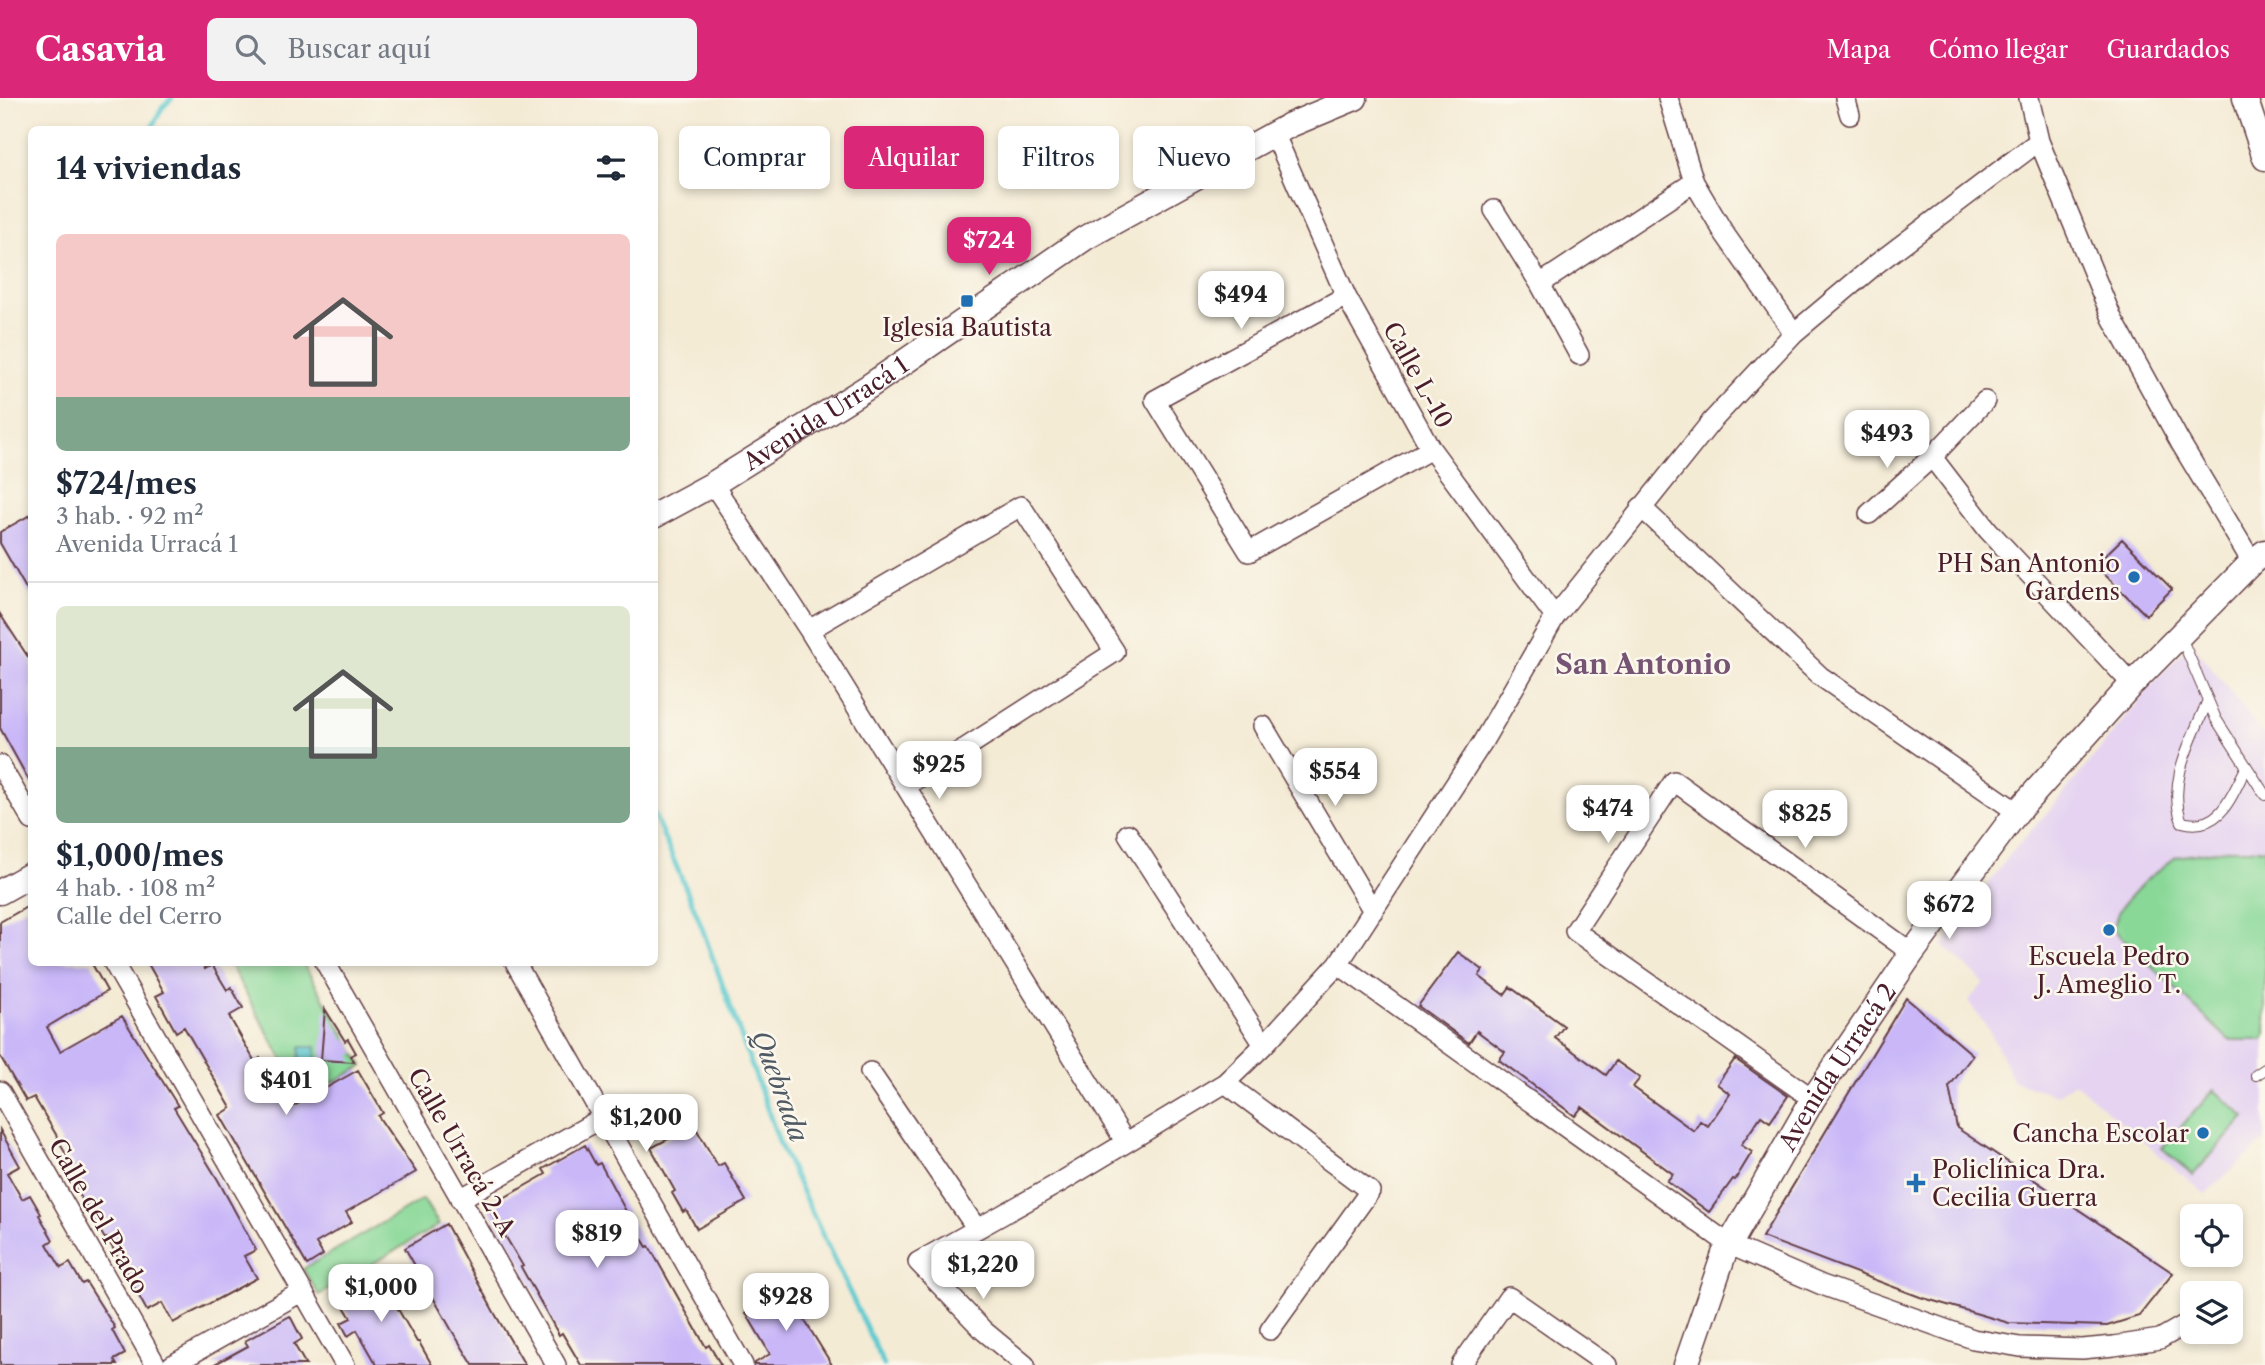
<!DOCTYPE html>
<html lang="es">
<head>
<meta charset="utf-8">
<style>
  :root { --surface:#fff; --page:#f2f2f3; --text:#1f2937; --muted:#747a83; --line:#e0e1e3; --accent:#db2777 }
  body { margin:0; font-family:"Libre Caslon Text",serif; background:var(--page); color:var(--text); height:100vh; display:flex; flex-direction:column; font-size:26px; white-space:nowrap }
  * { box-sizing:border-box; margin:0 }
  p { font-size:23px; color:var(--muted) }
  .icon { flex:none; width:38px; height:38px; fill:none; stroke:currentColor; stroke-width:2; stroke-linecap:round; stroke-linejoin:round }
  .map { position:relative; flex:1; overflow:hidden }
  .side { position:absolute; left:28px; top:28px; width:630px; height:840px; display:flex; flex-direction:column; background:var(--surface); border-radius:10px; box-shadow:0 4px 10px #0003 }
  .side>* { flex:none }
  .hud { position:absolute; left:679px; top:28px; width:665px; height:63px; display:flex; gap:14px }
  .buttons { position:absolute; left:2180px; top:1106px; display:grid; gap:14px }
  .buttons a { display:grid; place-items:center; width:63px; height:63px; border-radius:10px; background:var(--surface); box-shadow:0 4px 10px #0003; font-size:35px }
  .price { position:absolute; translate:-50% -60px; padding:0 16px; border-radius:14px; background:#fff; color:#222; font-size:23px; line-height:46px; filter:drop-shadow(0 2px 4px #0008) }
  .price::after { content:''; position:absolute; left:50%; top:42px; width:21px; height:16px; margin-left:-10px; background:inherit; clip-path:polygon(0 0,100% 0,50% 100%) }
  .price.active { background:var(--accent); color:#fff }
  ul { padding:0; list-style:none }
  li { display:grid; align-content:center; gap:14px; height:371px; padding:0 28px }
  li+li { border-top:2px solid var(--line) }
  li span { display:grid; place-items:center; height:217px; border-radius:10px; color:#555 }
  li>.icon { margin-inline-start:auto }
  span .icon { width:126px; height:126px; fill:#fffc; stroke-width:1 }
  li b { font-size:30px }
  h2 { display:flex; justify-content:space-between; align-items:center; height:84px; padding:0 28px; font-size:30px }
  .tag { padding:0 24px; border-radius:10px; background:var(--surface); box-shadow:0 4px 10px #0003; font-size:24px; line-height:63px }
  .tag.active { background:var(--accent); color:#fff }
  header { display:flex; align-items:center; gap:42px; box-sizing:border-box; height:98px; padding:0 35px; background:var(--accent); color:#fff }
  header strong { font-size:33px }
  nav { display:flex; gap:38px; margin-inline-start:auto; font-size:24px }
  .search { width:490px; height:63px; background:var(--page); display:flex; align-items:center; gap:18px; box-sizing:border-box; padding:0 24px; border-radius:10px; color:var(--muted); font-size:26px }
  .map>svg:first-child { display:block }
</style>
</head>
<body>
<header>
<strong>Casavia</strong>
<div class="search"><svg class="icon" aria-label="search" viewBox="0 0 24 24"><circle cx="10" cy="10" r="6"/><path d="M15 15l6 6"/></svg>Buscar aquí</div>
<nav><a>Mapa</a><a>Cómo llegar</a><a>Guardados</a></nav>
</header>
<div class="map">
<svg width="2265" height="1267" viewBox="0 0 2265 1267">
  <rect width="100%" height="100%" fill="#fbf7ec"/>
  <filter id="ink" filterUnits="userSpaceOnUse"><feTurbulence type="fractalNoise" baseFrequency=".0143" numOctaves="2"/><feDisplacementMap in="SourceGraphic" scale="14" xChannelSelector="R" yChannelSelector="G"/><feConvolveMatrix kernelMatrix="1 2 1 2 8 2 1 2 1" color-interpolation-filters="sRGB"/></filter>
  <filter id="wash" filterUnits="userSpaceOnUse"><feTurbulence type="fractalNoise" baseFrequency=".00686" numOctaves="4" result="noise"/><feDisplacementMap in="SourceGraphic" scale="28" xChannelSelector="R" yChannelSelector="G"/><feGaussianBlur stdDeviation="1.57" result="paint"/><feColorMatrix in="noise" values="0 0 0 0 0 0 0 0 0 0 0 0 0 0 0 0 0 1.4 0 .05"/><feComposite in="paint" operator="in"/></filter>
  <g filter="url(#wash)">
    <rect width="100%" height="100%" fill="#f4ebd5"/>
    <path fill="#e5d3f1" d="M2192,545l73,93v404l-60,54 -131,-112 -18,13 -42,-14 -25,-51 -21,-29 16,-18 -25,-24 -17,-13 66,-89 57,-65 98,-120z"/>
    <path fill="#89d898" stroke="#6a7c62" stroke-width="2" d="M2228,751h37v187l-3,4h-33l-116,-111 5,-16 6,-10 21,-22 31,-24z
      M229,865h74l60,103 -59,32z
      M2214,992l31,27 -52,58 -31,-27z
      M423,1101l16,26 -120,70 -16,-26z"/>
    <path fill="#5bc9cf" stroke="#52747d" stroke-width="2" d="M300,949h16l-1,29h-16z"/>
    <g fill="none" stroke-linecap="round" stroke-linejoin="round">
      <path stroke="#5bc9cf" stroke-width="5" d="M151,32l11,-22 10,-10
        M654,716l44,103 83,230 103,218"/>
    </g>
    <g id="blocks">
      <path fill="#c9b7f8" d="M32,416v85l-32,-56v-11z
        M2122,441l50,50 -26,26 -51,-50z
        M0,516l32,49v123l-32,-58z
        M32,806v58h59l16,29 -60,36 13,24 62,-35 56,90 -4,2 44,72 38,70 -12,6 13,22 -84,45 -11,-20 -15,8 -13,-24 -2,1 -8,-14 3,-1 -20,-35 -2,1 -40,-69 8,-4 -13,-22 1,-1 -27,-46 -8,4 -26,-45v-134z
        M1458,854l25,18 -4,6 25,19 6,-8 54,39 -9,12 51,37 10,-14 24,17 -7,9 61,44 6,-10 8,5 22,-32 -13,-10 18,-25 53,37 -18,26 -9,-6 -20,29 11,7 -17,28 -2,-1 -24,33 -42,-31 6,-7 -91,-67 -7,9 -76,-56 6,-8 -28,-21 -8,12 -51,-37z
        M147,864h55l3,7 7,-4 15,25 4,-3 12,21 -14,8 26,46 5,-4 14,25 4,-3 16,26 64,-36 25,43 -5,3 38,56 -70,40 6,10 -36,21 7,12 -16,10 -87,-150 11,-7 -47,-81 -8,5 -20,-36 8,-4z
        M1906,900l67,57 -24,32 8,41 216,145 -34,43 -32,10 -98,-3 -89,-26 -158,-60z
        M325,911l20,32 3,-2 8,14 -6,3 4,6 -33,-2z
        M694,1027l24,41 6,-3 22,38 -49,28 -11,-19 -3,2 -11,-19 3,-2 -24,-43z
        M0,1032l20,36 -13,7 15,26 8,-4 11,19 -2,1 14,25 -6,4 14,24 9,-5 12,21 4,-2 29,46 -3,2 13,24 -11,6 3,5h-117z
        M585,1047l11,20 4,-2 34,63 13,21 2,-1 57,101 3,-2 12,20h-140l-19,-32 -3,2 -38,-68 2,-1 -35,-59 58,-33 -3,-5z
        M446,1126l49,90 30,51h-52l-22,-36 -46,-81z
        M376,1173l41,71h2l13,23h-55l-20,-35 -9,6 -7,-13 10,-5 -14,-23z
        M789,1190l11,18 -3,2 35,57h-77v-2l15,-9 -24,-41z
        M290,1218l12,23 -8,5 12,21h-93l35,-19 -3,-5z"/>
    </g>
  </g>
  <g filter="url(#ink)">
    <use href="#blocks" fill-opacity="0" stroke="#643e44" stroke-width="2"/>
    <g fill="none" stroke-linecap="round" stroke-linejoin="round">
      <g stroke="#643e44" stroke-width="12">
        <path id="service" d="M2180,537l36,84 49,76
          M2208,602c-15,38 -42,81 -26,122 39,10 49,-26 64,-54
          M2256,977l9,-6"/>
      </g>
      <g stroke="#643e44" stroke-width="22">
        <path id="minor" d="M1668,0l26,84 30,51 70,100
          M1845,0l5,17
          M2029,0l10,43 73,177 68,124 72,120
          M1275,37l71,161 85,153 124,168
          M1494,112l46,74 39,71
          M1540,186l154,-102
          M1346,198l-191,104 94,152 182,-103
          M1932,359l56,73 144,154
          M713,386l96,146 317,513
          M1641,409l179,169 197,136
          M1869,416l63,-57 53,-56
          M809,532l212,-124 94,146 -209,134
          M1263,628l110,185
          M0,667l32,55
          M1128,736l136,211
          M113,864l232,403
          M325,864l231,403
          M515,864l228,403
          M1338,866l392,281 92,40 151,54 47,8 62,2 32,-3 46,-7 33,-19
          M870,974l107,157
          M1225,985l145,108 -100,139
          M0,993l156,274
          M1813,1001l-238,-168 99,-150 238,172
          M460,1101l142,-81
          M172,1267l131,-74
          M1025,1267l-41,-34 -66,-69 141,-79 166,-100 39,-38 74,-81 144,-221 73,-126 156,-195 83,-89 81,-68 164,-124
          M1461,1267l48,-68 98,68"/>
      </g>
      <g stroke="#643e44" stroke-width="27">
        <g id="tertiary">
          <path d="M2245,0l20,60"/>
          <path id="s1" d="M654,418l59,-32 155,-97 217,-149 205,-113 65,-27"/>
          <path d="M0,794l32,-18"/>
          <path id="s2" d="M1686,1267l38,-111 89,-155 99,-146 105,-141 115,-128 120,-122 13,-10"/>
        </g>
      </g>
      <use href="#service" stroke="#fff" stroke-width="10"/>
      <use href="#minor" stroke="#fff" stroke-width="19"/>
      <use href="#tertiary" stroke="#fff" stroke-width="24"/>
    </g>
  </g>
  <g fill="#1f6fb2" stroke="#fbf7ec" stroke-width="2.5">
    <rect x="960" y="196" width="14" height="14" rx="3.5"/>
    <circle cx="2134" cy="479" r="7"/>
    <circle cx="2109" cy="832" r="7"/>
    <circle cx="2203" cy="1035" r="7"/>
    <path d="M1912.5 1074.5h7v7h7v7h-7v7h-7v-7h-7v-7h7z"/>
  </g>
  <g text-anchor="middle" dominant-baseline="central" stroke-width="5" stroke-linejoin="round" paint-order="stroke">
    <g font-size="24" fill="#4a1f2b" stroke="#fbf7ec">
      <text x="967" y="229">Iglesia Bautista</text>
      <text x="2120" y="465" text-anchor="end">PH San Antonio<tspan x="2120" dy="28">Gardens</tspan></text>
      <text x="2109" y="858">Escuela Pedro<tspan x="2109" dy="28">J. Ameglio T.</tspan></text>
      <text x="2189" y="1035" text-anchor="end">Cancha Escolar</text>
      <text x="1932" y="1071" text-anchor="start">Policlínica Dra.<tspan x="1932" dy="28">Cecilia Guerra</tspan></text>
    </g>
    <g font-size="24" fill="#4a1f2b" stroke="#fbf7ec">
      <text transform="translate(1418 277) rotate(61)">Calle L-10</text>
      <text stroke="none"><textPath href="#s1" startOffset="200">Avenida Urracá 1</textPath></text>
      <text stroke="none"><textPath href="#s2" startOffset="336">Avenida Urracá 2</textPath></text>
      <text transform="translate(462 1054) rotate(60)">Calle Urracá 2-A</text>
      <text transform="translate(99 1118) rotate(60)">Calle del Prado</text>
    </g>
    <g font-size="26" font-style="italic" fill="#505a64" stroke="#fbf7ec">
      <text transform="translate(780 988) rotate(70)">Quebrada</text>
    </g>
    <g font-size="28" font-weight="bold" fill="#765473" stroke="#fbf7ec">
      <text x="1643" y="566">San Antonio</text>
    </g>
  </g>
</svg>
<div class="buttons">
<a><svg class="icon" aria-label="locate" viewBox="0 0 24 24"><circle cx="12" cy="12" r="6"/><path d="M12 2v4M12 18v4M2 12h4M18 12h4"/></svg></a>
<a><svg class="icon" aria-label="layers" viewBox="0 0 24 24"><path d="M12 4l9 5-9 5-9-5zM3 14l9 5 9-5"/></svg></a>
</div>
<b class="price active" style="left:989px;top:179px">$724</b>
<b class="price" style="left:1241px;top:233px">$494</b>
<b class="price" style="left:1887px;top:372px">$493</b>
<b class="price" style="left:939px;top:703px">$925</b>
<b class="price" style="left:1335px;top:710px">$554</b>
<b class="price" style="left:1608px;top:747px">$474</b>
<b class="price" style="left:1805px;top:752px">$825</b>
<b class="price" style="left:1949px;top:843px">$672</b>
<b class="price" style="left:286px;top:1019px">$401</b>
<b class="price" style="left:646px;top:1056px">$1,200</b>
<b class="price" style="left:597px;top:1172px">$819</b>
<b class="price" style="left:983px;top:1203px">$1,220</b>
<b class="price" style="left:381px;top:1226px">$1,000</b>
<b class="price" style="left:786px;top:1235px">$928</b>
<div class="hud">
<a class="tag">Comprar</a>
<a class="tag active">Alquilar</a>
<a class="tag">Filtros</a>
<a class="tag">Nuevo</a>
</div>
<section class="side">
<h2>14 viviendas<svg class="icon" aria-label="filters" viewBox="0 0 24 24"><path d="M4 7h16M4 17h16"/><circle cx="9" cy="7" r="2"/><circle cx="15" cy="17" r="2"/></svg></h2>
<ul>
<li><span style="background:linear-gradient(#f6c9c9 75%,#7fa58c 0)"><svg class="icon" aria-label="home" viewBox="0 0 24 24"><path d="M3 11l9-7 9 7M6 9v11h12V9"/></svg></span><div><b>$724/mes</b><p>3 hab. · 92 m²</p><p>Avenida Urracá 1</p></div></li>
<li><span style="background:linear-gradient(#dfe7d0 65%,#7fa58c 0)"><svg class="icon" aria-label="home" viewBox="0 0 24 24"><path d="M3 11l9-7 9 7M6 9v11h12V9"/></svg></span><div><b>$1,000/mes</b><p>4 hab. · 108 m²</p><p>Calle del Cerro</p></div></li>
</ul>
</section>
</div>
</body>
</html>
